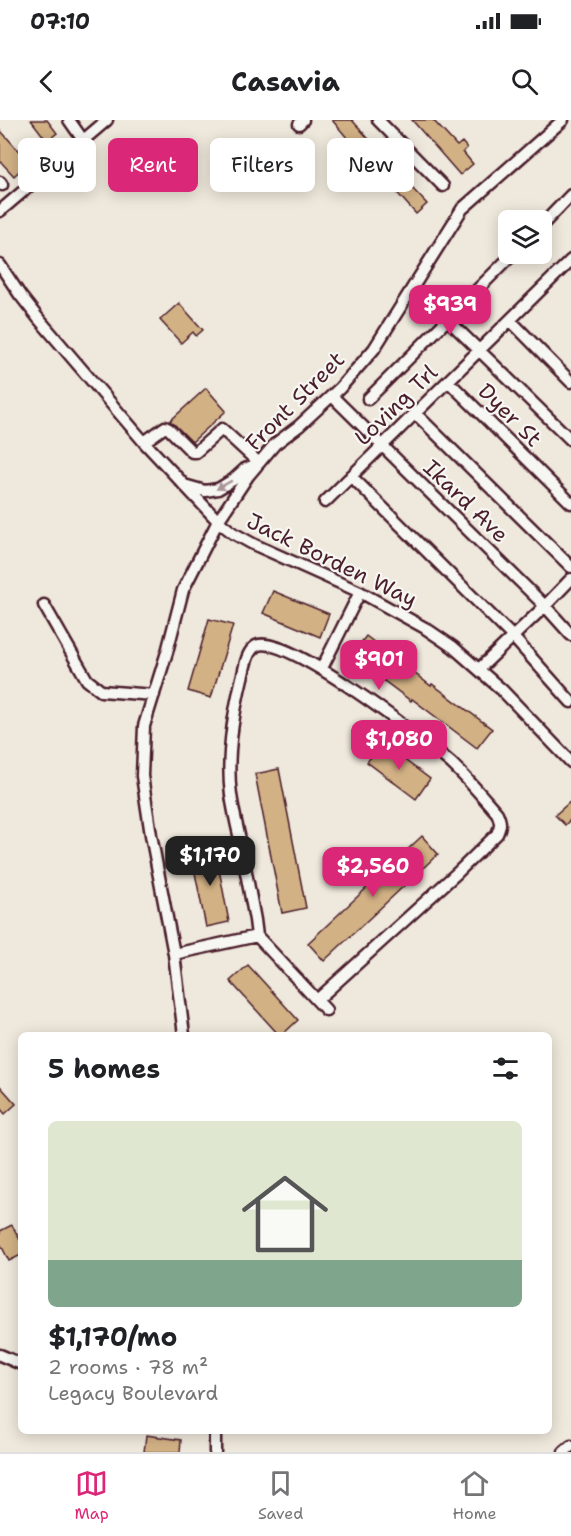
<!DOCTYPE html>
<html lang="en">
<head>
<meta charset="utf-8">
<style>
  :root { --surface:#fff; --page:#f6f6f6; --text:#202124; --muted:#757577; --line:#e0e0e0; --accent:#db2777 }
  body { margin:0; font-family:"Shantell Sans",sans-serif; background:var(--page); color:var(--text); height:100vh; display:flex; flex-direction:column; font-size:22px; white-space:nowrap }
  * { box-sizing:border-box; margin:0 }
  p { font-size:20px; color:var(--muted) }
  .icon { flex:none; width:33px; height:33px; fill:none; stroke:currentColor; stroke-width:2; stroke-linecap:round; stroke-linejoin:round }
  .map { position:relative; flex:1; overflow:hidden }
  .drawer { position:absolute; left:18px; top:912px; width:534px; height:402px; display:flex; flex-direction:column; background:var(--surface); border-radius:9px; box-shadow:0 3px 15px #0003 }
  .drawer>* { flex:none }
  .guide { position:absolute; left:18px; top:18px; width:536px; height:54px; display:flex; gap:12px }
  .buttons { position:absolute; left:498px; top:90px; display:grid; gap:12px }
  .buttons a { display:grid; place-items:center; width:54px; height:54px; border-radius:9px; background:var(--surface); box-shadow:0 3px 15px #0003; font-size:30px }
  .price { position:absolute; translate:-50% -51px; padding:0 14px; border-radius:12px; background:var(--accent); color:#fff; font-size:20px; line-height:39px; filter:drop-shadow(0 2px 3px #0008) }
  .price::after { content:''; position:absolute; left:50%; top:36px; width:18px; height:14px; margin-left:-9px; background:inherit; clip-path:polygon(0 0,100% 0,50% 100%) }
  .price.on { background:#222; color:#fff }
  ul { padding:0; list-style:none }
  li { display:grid; align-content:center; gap:12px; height:318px; padding:0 30px }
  li span { display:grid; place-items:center; height:186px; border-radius:9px; color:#555 }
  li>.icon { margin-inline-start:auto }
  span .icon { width:108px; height:108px; fill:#fffc; stroke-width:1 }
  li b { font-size:26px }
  h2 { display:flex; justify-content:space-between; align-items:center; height:72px; padding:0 30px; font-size:26px }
  .chip { padding:0 21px; border-radius:9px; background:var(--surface); box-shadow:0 3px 15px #0003; font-size:21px; line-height:54px }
  .chip.on { background:var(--accent); color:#fff }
  .status { display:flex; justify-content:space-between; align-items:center; height:42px; padding:0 30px; background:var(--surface); direction:ltr }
  .status svg { height:16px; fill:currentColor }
  header { display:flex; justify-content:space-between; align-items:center; height:78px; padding:0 30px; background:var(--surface); font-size:27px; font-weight:700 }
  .tab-bar { display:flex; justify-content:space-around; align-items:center; height:84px; border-top:2px solid var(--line); background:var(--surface); font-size:16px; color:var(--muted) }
  .tab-bar a { display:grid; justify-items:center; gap:3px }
  .tab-bar .on { color:var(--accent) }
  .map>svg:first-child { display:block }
</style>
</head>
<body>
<div class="status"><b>07:10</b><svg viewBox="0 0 49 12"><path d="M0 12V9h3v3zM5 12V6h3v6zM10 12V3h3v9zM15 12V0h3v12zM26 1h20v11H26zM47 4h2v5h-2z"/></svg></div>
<header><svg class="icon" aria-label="back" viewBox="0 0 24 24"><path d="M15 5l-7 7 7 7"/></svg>Casavia<svg class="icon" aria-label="search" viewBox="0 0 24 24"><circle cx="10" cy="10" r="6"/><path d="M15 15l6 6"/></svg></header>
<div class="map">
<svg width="571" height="1332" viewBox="0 0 571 1332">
  <rect width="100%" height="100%" fill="#efe8dc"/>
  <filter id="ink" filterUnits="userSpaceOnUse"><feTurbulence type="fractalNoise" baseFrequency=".0167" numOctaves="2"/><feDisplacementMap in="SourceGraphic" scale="12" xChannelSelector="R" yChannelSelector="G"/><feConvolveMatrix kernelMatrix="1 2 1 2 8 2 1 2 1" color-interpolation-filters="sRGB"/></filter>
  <g filter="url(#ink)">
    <path fill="#d2b185" stroke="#4a1f2b" stroke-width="1.5" d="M31,0h16l10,13 -10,8z
      M332,0h20l30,34 -2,1 30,33 1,-1 16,17 -11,10 -24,-27 -4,3 -15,-16 3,-2z
      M412,0h21l24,26 5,-4 5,6 -4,4 10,12 -13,11z
      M0,10l29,32 -15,14 -14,-15z
      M179,183l24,27 -7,6 -3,-4 -12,11 -21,-23z
      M206,268l20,23 -34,31 -18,-18 -4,-3z
      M273,471l56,23 -9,23 -57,-24z
      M209,499l24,6 -22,73 -23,-7z
      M366,516l65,50 1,-2 60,45 -15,19 -65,-49 -1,2 -60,-45z
      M382,623l48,36 -14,20 -49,-37z
      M279,649l27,139 -24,5 -27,-139z
      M571,681v18l-6,6 -10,-10z
      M422,716l16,18 -114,107 -16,-18z
      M215,728l14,74 -23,5 -15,-74z
      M248,845l50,55 -16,15h-3l-49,-54z
      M0,966l16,18 -11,10 -5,-6z
      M12,1105l9,17v13l-12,6 -9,-18v-12z
      M146,1315l35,5 -1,12h-36z"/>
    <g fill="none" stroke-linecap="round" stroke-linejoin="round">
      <g stroke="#4a1f2b" stroke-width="15">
        <path id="minor" d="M69,0l14,20
          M378,0l65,66
          M299,4l4,-4
          M0,62l2,3
          M0,91l107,-91
          M542,105l29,-30
          M0,145l20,30 18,23 106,124 74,79 15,12 20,11 107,48 65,36 28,19 49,43 69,72
          M447,199l124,121
          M510,200l61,62
          M448,261l123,122
          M332,276l213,210 26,29
          M368,279l145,-145
          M415,293l156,154
          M144,322l21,-15 4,2 23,23h4l26,-23 37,34 -14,6 -12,11 -15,9 -13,2 -21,-6
          M351,356l162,161 58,65
          M325,382l246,-242
          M44,485l43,75 14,11 53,4
          M322,548l38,-76
          M479,549l66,-63 26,-27
          M257,816l-2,-16c-5,-28 -11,-57 -16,-85 -3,-13 -6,-27 -8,-40 -5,-38 2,-80 11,-117 3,-10 4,-26 14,-32 27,-16 170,95 195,117 16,15 31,33 46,50 4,9 4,12 0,21l-40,39 -140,127
          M174,834l83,-18 69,74
          M184,915l-10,-81 -23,-119 -9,-59 2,-50 23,-74 16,-62 35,-69 30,-45 27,-32 24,-18 41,-38 34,-39 88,-140 101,-89
          M0,1235l21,9
          M215,1332v-21
          M564,1332l7,-6"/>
      </g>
      <use href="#minor" stroke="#f6f6f2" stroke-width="10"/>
    </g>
    <defs><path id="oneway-solid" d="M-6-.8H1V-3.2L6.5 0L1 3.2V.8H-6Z" transform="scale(1.5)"/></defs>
    <use fill="#a99598" href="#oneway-solid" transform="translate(224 365) rotate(151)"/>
  </g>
  <g text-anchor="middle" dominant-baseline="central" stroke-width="4.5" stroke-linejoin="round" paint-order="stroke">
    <g font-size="22" fill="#4a1f2b" stroke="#f6f6f2">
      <text transform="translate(295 281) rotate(-45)">Front Street</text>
      <text transform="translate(396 285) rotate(-44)">Loving Trl</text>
      <text transform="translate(510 295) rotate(45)">Dyer St</text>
      <text transform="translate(466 381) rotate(44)">Ikard Ave</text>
      <text transform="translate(332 440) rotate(26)">Jack Borden Way</text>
    </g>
  </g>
</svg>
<div class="buttons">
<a><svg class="icon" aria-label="layers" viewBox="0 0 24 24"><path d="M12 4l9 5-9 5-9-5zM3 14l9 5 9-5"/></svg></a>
</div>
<b class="price" style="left:450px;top:216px">$939</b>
<b class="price" style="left:379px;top:571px">$901</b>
<b class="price" style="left:399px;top:651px">$1,080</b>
<b class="price on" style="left:210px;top:767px">$1,170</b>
<b class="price" style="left:373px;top:778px">$2,560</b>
<div class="guide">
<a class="chip">Buy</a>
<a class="chip on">Rent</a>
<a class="chip">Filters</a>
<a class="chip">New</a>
</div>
<section class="drawer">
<h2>5 homes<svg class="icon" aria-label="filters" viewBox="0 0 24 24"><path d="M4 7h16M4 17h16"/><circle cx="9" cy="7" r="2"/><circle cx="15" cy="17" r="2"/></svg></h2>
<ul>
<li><span style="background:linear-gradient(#dfe7d0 75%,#7fa58c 0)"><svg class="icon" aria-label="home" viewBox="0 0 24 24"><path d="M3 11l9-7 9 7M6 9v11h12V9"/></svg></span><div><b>$1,170/mo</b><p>2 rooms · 78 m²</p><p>Legacy Boulevard</p></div></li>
</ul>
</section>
</div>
<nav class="tab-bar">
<a class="on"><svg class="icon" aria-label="map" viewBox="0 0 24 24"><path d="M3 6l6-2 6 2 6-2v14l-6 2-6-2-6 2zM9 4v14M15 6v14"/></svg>Map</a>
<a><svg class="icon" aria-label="saved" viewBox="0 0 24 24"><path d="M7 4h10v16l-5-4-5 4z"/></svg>Saved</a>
<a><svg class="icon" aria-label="home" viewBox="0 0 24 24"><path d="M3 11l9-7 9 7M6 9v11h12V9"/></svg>Home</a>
</nav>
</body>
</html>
